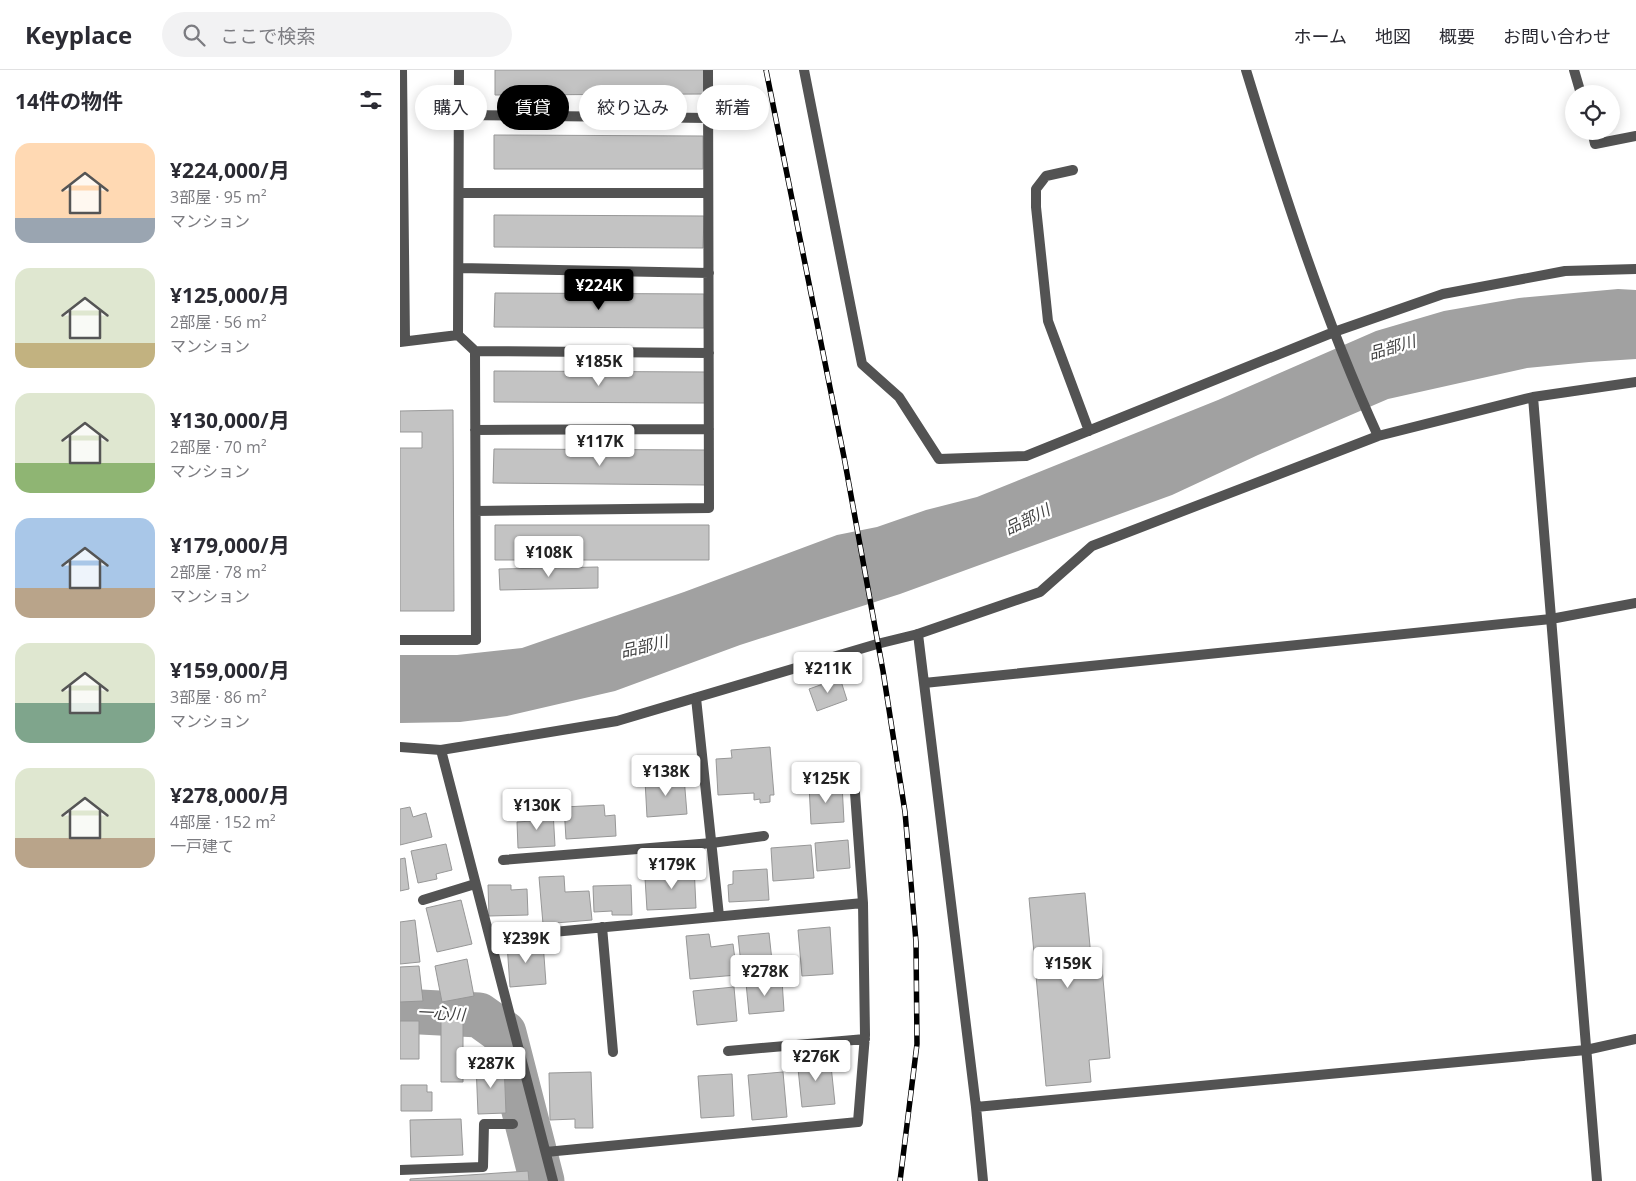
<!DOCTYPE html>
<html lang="ja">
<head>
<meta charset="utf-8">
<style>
  :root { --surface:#fff; --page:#f2f2f3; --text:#2b2b33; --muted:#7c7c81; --line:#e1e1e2; --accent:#000 }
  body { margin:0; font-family:"Open Sans","Noto Sans JP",sans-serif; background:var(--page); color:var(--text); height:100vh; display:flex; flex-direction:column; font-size:19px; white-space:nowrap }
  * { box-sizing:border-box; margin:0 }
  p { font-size:16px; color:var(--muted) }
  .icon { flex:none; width:28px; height:28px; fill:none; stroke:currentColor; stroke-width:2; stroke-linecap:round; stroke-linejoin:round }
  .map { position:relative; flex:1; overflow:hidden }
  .details { display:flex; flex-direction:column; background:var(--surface); width:400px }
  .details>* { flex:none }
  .hud { position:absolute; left:15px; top:15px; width:475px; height:45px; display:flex; gap:10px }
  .buttons { position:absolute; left:1165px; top:15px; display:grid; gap:10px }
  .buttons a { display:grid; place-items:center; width:55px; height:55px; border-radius:50%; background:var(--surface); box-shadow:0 2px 12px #0003; font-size:25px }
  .price { position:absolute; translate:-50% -42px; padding:0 11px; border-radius:5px; background:#fff; color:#222; font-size:16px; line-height:32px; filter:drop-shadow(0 1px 2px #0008) }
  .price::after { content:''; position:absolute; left:50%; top:30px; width:15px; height:11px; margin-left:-8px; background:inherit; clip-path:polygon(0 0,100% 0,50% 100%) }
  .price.active { background:var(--accent); color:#fff }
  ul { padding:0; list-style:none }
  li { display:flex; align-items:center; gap:15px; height:125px; padding:0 15px }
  li span { display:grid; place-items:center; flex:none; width:140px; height:100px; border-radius:15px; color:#555 }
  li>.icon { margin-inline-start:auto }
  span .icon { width:60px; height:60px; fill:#fffc; stroke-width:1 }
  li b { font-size:21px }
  h2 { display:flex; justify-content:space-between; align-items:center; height:60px; padding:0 15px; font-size:21px }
  .tag { padding:0 18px; border-radius:22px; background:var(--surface); box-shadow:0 2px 12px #0003; font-size:18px; line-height:45px }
  .tag.active { background:var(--accent); color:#fff }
  header { display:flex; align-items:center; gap:30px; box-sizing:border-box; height:70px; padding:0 25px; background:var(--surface); border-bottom:1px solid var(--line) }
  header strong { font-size:24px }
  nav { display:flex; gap:28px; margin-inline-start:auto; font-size:18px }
  .search { width:350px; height:45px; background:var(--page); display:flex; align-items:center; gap:12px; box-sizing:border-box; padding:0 18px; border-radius:28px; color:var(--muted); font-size:19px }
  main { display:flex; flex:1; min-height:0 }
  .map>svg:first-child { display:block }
</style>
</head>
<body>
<header>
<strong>Keyplace</strong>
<div class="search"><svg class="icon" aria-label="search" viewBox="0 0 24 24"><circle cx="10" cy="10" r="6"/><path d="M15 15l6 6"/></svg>ここで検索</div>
<nav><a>ホーム</a><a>地図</a><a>概要</a><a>お問い合わせ</a></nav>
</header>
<main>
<section class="details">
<h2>14件の物件<svg class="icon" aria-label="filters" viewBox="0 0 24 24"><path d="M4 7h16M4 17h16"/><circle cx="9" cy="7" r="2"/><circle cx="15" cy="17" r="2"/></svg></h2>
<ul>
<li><span style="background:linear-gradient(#ffd9b3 75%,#9aa5b1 0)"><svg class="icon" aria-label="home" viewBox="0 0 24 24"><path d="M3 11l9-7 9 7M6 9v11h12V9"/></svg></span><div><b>¥224,000/月</b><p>3部屋 · 95 m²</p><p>マンション</p></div></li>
<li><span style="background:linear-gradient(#dfe7d0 75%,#c2b280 0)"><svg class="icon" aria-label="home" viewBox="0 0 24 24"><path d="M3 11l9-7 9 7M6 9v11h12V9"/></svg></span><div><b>¥125,000/月</b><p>2部屋 · 56 m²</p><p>マンション</p></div></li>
<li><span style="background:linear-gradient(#dfe7d0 70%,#8fb573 0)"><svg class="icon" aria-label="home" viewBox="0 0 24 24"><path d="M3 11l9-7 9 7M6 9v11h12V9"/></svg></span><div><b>¥130,000/月</b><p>2部屋 · 70 m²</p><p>マンション</p></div></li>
<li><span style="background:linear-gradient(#a9c7e8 70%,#b9a48a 0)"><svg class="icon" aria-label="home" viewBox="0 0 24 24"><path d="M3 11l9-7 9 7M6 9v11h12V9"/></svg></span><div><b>¥179,000/月</b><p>2部屋 · 78 m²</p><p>マンション</p></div></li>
<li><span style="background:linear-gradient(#dfe7d0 60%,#7fa58c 0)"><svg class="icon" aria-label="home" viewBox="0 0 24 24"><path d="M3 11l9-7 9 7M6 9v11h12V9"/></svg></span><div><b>¥159,000/月</b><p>3部屋 · 86 m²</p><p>マンション</p></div></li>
<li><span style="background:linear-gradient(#dfe7d0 70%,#b9a48a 0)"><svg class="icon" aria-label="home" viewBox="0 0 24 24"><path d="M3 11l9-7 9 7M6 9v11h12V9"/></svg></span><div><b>¥278,000/月</b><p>4部屋 · 152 m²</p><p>一戸建て</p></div></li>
</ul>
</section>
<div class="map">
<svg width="1236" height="1111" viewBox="0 0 1236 1111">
  <rect width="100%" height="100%" fill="#fff"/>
  <path fill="#a1a1a1" d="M1218,219l18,1v69l-47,3 -62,6 -139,31 -130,56 -86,40 -272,99 -160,51 -125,46 -108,25 -47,6 -60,1v-68h57l65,-7 162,-56 153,-57 40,-8 49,-17 51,-13 241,-97 158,-69 68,-20 75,-13z"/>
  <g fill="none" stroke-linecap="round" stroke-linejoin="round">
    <path stroke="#a1a1a1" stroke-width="45" d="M0,941l79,4 25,18 38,148"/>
  </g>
  <path fill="#c3c3c3" stroke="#979797" d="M95,0h209v24l-209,1z
    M94,65l209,1v33h-209z
    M94,145l210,1 -1,32 -209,-1z
    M95,223l209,1v34l-210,-1z
    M94,301l211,1v31l-211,-1z
    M53,340l1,201h-54v-163h22v-16h-22v-21z
    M94,379l212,1v35l-213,-2z
    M95,455h214v35h-214z
    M198,497v21l-98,2 -1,-21z
    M440,608l7,22 -30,11 -8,-22z
    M370,677l4,48h-4v7l-10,1v-4l-6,1v-7l-36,2 -2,-36 16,-1 -1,-8z
    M284,707l3,37 -40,3 -2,-37z
    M442,714l2,38 -33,2 -2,-39z
    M204,735l1,11 10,-1 1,21 -50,3 -2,-32z
    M10,737l3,10 13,-4 6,24 -32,8v-36z
    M153,741l2,35 -37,2 -1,-26 15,-1 -1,-9z
    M448,770l2,28 -33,3 -2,-28z
    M46,774l6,26 -16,4 1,5 -19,4 -7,-32z
    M411,775l3,33 -41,3 -2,-33z
    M5,788l4,31 -9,2v-32z
    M294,795l2,43 -49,2 -2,-32 27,-2v-10z
    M367,799l2,31 -40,2 -1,-17 5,-1v-13z
    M164,806l1,16 24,-1 3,29 -49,4 -4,-47z
    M88,815h23v5l16,-1 1,26 -39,1z
    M231,815l1,30h-20v-4l-18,1 -1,-26z
    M685,823l6,64 10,-1 9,102 -21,2 2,22 -45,4 -17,-188z
    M61,830l11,44 -35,8 -11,-44z
    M15,850l5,42 -20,2v-42z
    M430,857l3,47 -31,2 -4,-46z
    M369,863l4,37 -31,4 -4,-38z
    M309,864l2,13 22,-3 4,31 -47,4 -4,-43z
    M143,872l3,42 -36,3 -3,-43z
    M67,889l7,37 -32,6 -7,-36z
    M19,896l4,35 -23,1v-35z
    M382,910l2,31 -35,3 -3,-31z
    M334,917l3,34 -40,4 -4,-34z
    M41,950h22v62h-22z
    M0,951h19v38h-19z
    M430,986l5,48 -33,3 -5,-48z
    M104,993l2,50 -28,1 -2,-50z
    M191,1002l2,56h-18v-9l-25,1 -1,-47z
    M383,1002l4,45 -35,3 -4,-45z
    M332,1004l2,42 -33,2 -3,-42z
    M1,1015h26v7h5v19h-31z
    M61,1049l2,36 -52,2 -1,-37z
    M128,1101l1,10h-119v-2z"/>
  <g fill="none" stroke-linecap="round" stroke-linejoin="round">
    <path stroke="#535353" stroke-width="10" d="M2,0l3,271
      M59,0l-1,265 17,16 1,289
      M60,45l248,3
      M60,123h248
      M59,198l250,5
      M0,272l58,-7
      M75,281l234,2
      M75,360l234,-1
      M76,441l233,-3 -1,-438"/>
    <path stroke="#535353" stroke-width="10" d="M404,0l58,294 37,33 40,62 87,-3 308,-124 109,-38 122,-23 71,-2
      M846,0c38,124 78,248 132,366
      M1174,0l7,24
      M1192,61l3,13 41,-8
      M673,100l-27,6 -10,13v18l12,114 41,110
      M1133,327l64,784
      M0,570h76
      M524,613l627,-64 85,-16
      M296,628l23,218
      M41,680l112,431
      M103,790l209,-17 52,-7
      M23,830l52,-16
      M202,857l11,125
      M90,868l373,-35
      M328,981l137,-12
      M576,1037l-58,-473 122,-42 52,-46 286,-110 155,-39 103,-15
      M146,1082l312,-30 7,-87 -2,-132 -9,-124
      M0,1100l83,-3 1,-43h29
      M583,1111l-7,-74 610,-57 50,-11"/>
    <path stroke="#535353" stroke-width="10" d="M0,677l41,3 176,-29 260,-77 41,-10"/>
    <g stroke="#000" stroke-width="5.5">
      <path id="rail" d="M366,0l78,387 39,214 22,141 11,130 1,102 -17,137"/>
    </g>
    <use href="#rail" stroke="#fff" stroke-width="4" stroke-dasharray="11" stroke-linecap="butt"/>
  </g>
  <g text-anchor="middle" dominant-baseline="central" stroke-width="4.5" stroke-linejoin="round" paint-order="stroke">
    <g font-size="16" font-style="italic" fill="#424242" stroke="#fff">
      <text transform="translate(992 277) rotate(-16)">品部川</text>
      <text transform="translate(627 449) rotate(-26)">品部川</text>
      <text transform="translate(244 576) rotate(-13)">品部川</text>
      <text transform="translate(41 943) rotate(3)">一心川</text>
    </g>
  </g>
</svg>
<div class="buttons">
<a><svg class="icon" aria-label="locate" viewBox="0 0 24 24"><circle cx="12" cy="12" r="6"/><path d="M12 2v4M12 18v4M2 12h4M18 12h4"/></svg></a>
</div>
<b class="price active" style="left:199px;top:241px">¥224K</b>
<b class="price" style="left:199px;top:317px">¥185K</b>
<b class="price" style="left:200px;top:397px">¥117K</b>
<b class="price" style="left:149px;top:508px">¥108K</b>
<b class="price" style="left:428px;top:624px">¥211K</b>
<b class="price" style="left:266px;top:727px">¥138K</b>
<b class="price" style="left:426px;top:734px">¥125K</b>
<b class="price" style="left:137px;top:761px">¥130K</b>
<b class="price" style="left:272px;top:820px">¥179K</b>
<b class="price" style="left:126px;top:894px">¥239K</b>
<b class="price" style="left:668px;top:919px">¥159K</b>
<b class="price" style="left:365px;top:927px">¥278K</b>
<b class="price" style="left:416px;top:1012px">¥276K</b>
<b class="price" style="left:91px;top:1019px">¥287K</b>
<div class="hud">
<a class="tag">購入</a>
<a class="tag active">賃貸</a>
<a class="tag">絞り込み</a>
<a class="tag">新着</a>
</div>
</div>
</main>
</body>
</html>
